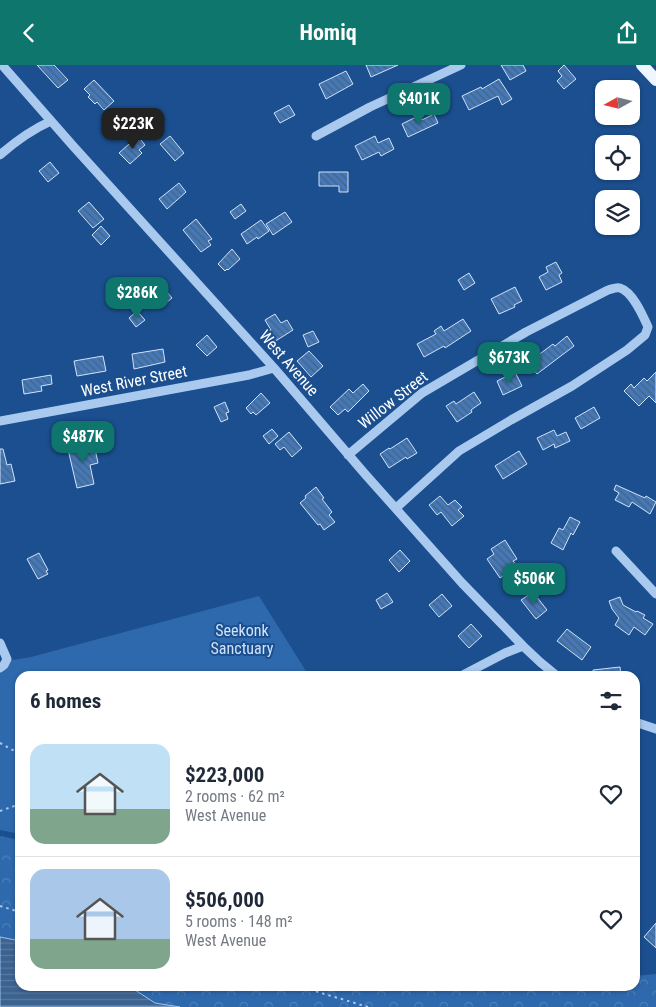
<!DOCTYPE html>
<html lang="en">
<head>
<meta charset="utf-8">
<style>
  :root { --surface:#fff; --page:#f2f2f3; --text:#1f2937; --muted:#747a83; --line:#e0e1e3; --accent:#0f766e }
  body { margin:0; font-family:"Roboto Condensed",sans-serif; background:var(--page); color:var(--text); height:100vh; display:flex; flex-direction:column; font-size:19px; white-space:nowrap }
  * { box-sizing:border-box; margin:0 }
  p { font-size:16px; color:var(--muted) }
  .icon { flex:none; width:28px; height:28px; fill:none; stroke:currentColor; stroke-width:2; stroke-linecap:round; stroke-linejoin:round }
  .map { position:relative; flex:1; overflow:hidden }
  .details { position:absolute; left:15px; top:606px; width:625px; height:320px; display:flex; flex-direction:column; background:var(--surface); border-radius:15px; box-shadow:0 1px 4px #0004 }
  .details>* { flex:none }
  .needle { width:32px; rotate:262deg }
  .fabs { position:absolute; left:595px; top:15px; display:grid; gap:10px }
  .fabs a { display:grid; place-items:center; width:45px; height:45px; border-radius:10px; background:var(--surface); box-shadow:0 1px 4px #0004; font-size:25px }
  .price { position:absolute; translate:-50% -42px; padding:0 11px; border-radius:10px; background:var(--accent); color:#fff; font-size:16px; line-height:32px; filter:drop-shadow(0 1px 2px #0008) }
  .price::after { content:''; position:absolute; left:50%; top:30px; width:15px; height:11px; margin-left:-8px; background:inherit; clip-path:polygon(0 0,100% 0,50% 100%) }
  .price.active { background:#222; color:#fff }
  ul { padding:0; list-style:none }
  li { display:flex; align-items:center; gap:15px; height:125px; padding:0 15px }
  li+li { border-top:1px solid var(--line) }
  li span { display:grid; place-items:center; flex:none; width:140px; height:100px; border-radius:15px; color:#555 }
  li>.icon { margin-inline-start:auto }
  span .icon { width:60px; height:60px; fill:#fffc; stroke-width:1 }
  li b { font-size:21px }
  h2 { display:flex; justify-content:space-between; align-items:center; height:60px; padding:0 15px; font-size:21px }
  header { display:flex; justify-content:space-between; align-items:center; height:65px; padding:0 15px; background:var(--accent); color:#fff; font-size:22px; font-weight:700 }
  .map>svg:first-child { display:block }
</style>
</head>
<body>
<header><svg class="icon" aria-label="back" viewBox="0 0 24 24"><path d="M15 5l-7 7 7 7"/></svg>Homiq<svg class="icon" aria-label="share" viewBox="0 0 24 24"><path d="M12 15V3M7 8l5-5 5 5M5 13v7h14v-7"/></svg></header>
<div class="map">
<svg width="656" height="942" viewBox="0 0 656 942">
  <defs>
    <pattern id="forest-crowns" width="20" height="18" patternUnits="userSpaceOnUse" patternTransform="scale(1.25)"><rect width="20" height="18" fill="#2e69ad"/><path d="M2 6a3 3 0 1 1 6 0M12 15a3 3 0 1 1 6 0" fill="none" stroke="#4d80b9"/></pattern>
    <pattern id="water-rules" width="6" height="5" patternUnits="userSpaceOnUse" patternTransform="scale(1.25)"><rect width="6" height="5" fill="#3c6290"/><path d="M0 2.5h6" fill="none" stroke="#597aa1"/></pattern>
    <pattern id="building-back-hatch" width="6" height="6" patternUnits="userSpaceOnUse" patternTransform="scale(1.25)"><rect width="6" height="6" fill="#4478b7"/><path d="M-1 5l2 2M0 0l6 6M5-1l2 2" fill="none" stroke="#486282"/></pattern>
  </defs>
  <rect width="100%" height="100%" fill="#1b4f8f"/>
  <path fill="#2e69ad" d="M259,531l50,80h-289v158l-20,-4v-168l31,-5z"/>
  <path fill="url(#forest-crowns)" d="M0,771l20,4v109l-20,-3z
    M656,909v33h-494l-40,-21h513v-10z"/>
  <path fill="url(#water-rules)" stroke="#9cc4f0" d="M0,872l20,4v45h109l26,17 25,4h-180z"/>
  <path fill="url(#building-back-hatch)" stroke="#cfe3fa" d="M37,0h17l14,15 -10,8z
    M366,0h32l-27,12z
    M501,0h22l3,6 -16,9z
    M564,0l12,14 -12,10 -7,-8 5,-5 -4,-5z
    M346,6l7,13 -27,15 -7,-15z
    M499,14l13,20 -10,6 -4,-9 -29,14 -7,-14 19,-9 1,2z
    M94,15l20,21 -10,9 -7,-8 -2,2 -7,-7 2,-2 -6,-6z
    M289,40l6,10 -15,8 -6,-10z
    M434,49l4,9 -30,14 -6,-13 18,-9 2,5z
    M138,71l7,9 -6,5 3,3 -12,11 -11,-11z
    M170,71l14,17 -9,8 -15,-17z
    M375,71l3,7 11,-5 5,11 -13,7 -2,-4 -17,8 -7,-14z
    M50,97l9,11 -11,9 -9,-11z
    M319,107h29v20h-9v-6h-20z
    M179,118l7,9 -19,17 -8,-10z
    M89,137l15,17 -11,9 -15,-17z
    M241,139l5,7 -11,8 -5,-7z
    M285,147l7,10 -19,13 -7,-11z
    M196,154l16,20 -4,2 3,4 -10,7 -18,-22z
    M261,155l8,11 -11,8 -1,-2 -10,7 -6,-10z
    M101,161l9,10 -9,9 -9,-10z
    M232,184l8,10 -12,11 -1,-1 -2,2 -7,-7z
    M556,197l6,11 -3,2 3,7 -16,8 -7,-13 9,-5 -2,-5z
    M469,208l6,10 -11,7 -6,-10z
    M162,221l10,12 -11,9 -10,-12z
    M515,222l7,14 -8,4 1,2 -16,7 -8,-15z
    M137,246l8,9 -9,7 -7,-9z
    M275,249l6,9 6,-3 6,10 -19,12 -6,-10 3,-2 -6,-10z
    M463,254l8,12 -26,17 -1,-2 -20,11 -7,-13 19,-10 -2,-3 7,-5 3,5z
    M313,266l6,11 -11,5 -5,-12z
    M207,270l10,12 -10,9 -11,-11z
    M567,271l7,10 -37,28 -8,-9 10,-7 -2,-2 16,-12 2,2z
    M163,284l2,13 -31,7 -2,-15z
    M309,286l14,15 -12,11 -14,-16z
    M103,291l3,15 -29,5 -3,-15z
    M515,307l7,14 -19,9 -6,-14z
    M656,307v31l-7,-7 -10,10 -15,-15 7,-7 3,4 10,-10 3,3z
    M51,310l1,9 -11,2 1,5 -18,3 -2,-14z
    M363,319l6,7 -21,21 -3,-3 -7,6 -8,-8 19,-18 4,4z
    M474,327l7,11 -10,7 1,2 -15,10 -11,-16 8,-5 2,3z
    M261,328l9,10 -14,12 -3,-3 -2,2 -5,-6z
    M225,337l4,10 -3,1 2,6 -7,3 -7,-15z
    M594,342l6,11 -19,11 -6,-11z
    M272,364l6,7 -9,8 -6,-8z
    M554,365l3,6 9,-4 4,9 -15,7 -1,-4 -11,6 -6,-12z
    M289,367l13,16 -10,9 -8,-10 -4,3 -5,-6z
    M407,373l10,15 -10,6 -1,-2 -17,11 -9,-14 9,-6 1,1z
    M77,378l1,4 16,-3 4,19 -8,2 4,19 -17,4 -10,-43z
    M0,384h3l4,16 4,-1 4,17 -15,3z
    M519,386l8,13 -24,15 -8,-13z
    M616,420l29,13 1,-2 10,6 -6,12 -18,-12 -3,5 -14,-7 4,-7 -5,-3z
    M316,422l8,11 -2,1 10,13 -3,3 6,7 -11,8 -4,-6 -2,1 -18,-22 6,-5 -1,-2z
    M440,431l8,9 7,-5 7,7 -4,3 6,6 -12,10 -11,-14 -4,3 -8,-10z
    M570,452l10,5 -7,13 -2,-2 -8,17 -12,-7 8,-15 4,2z
    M505,475l12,19 -4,2 4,5 -17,12 -13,-19 7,-5 -3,-5z
    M400,485l10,11 -11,11 -10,-12z
    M39,488l9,17 -2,1 2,3 -10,5 -11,-20z
    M533,527l14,18 -11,9 -15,-19z
    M387,528l6,9 -12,7 -5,-9z
    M442,529l10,12 -13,11 -10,-12z
    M620,532l3,8 13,7 1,-1 8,4 -2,3 10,6 -8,11 -11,-8 -5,8 -14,-10 4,-7 -7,-9 -3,-8z
    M471,559l11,12 -13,12 -11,-12z
    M567,564l24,18 -9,13 -25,-19z
    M620,602l1,9h-28v-6z
    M656,858v25l-12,-11z"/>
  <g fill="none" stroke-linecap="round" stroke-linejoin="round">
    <path stroke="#a9c9ee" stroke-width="2" stroke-dasharray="2.5 4" stroke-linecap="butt" d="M0,678l20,11
      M0,746l20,-7
      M0,841l20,6
      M304,921l14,6 50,15"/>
    <path stroke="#a9c9ee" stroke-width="9" d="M2,0l72,82 200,221 91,106 97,109 61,63 17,16 17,14
      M316,71l54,-29 91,-42
      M0,90c17,-15 31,-25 51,-34
      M0,356l249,-46 25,-7
      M348,390l74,-62 104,-61 82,-42c4,-1 8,-3 12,-2 13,4 23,28 28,39l-3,8 -18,15 -55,36 -61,34 -52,31 -63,57
      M616,486l40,43
      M0,578l7,16 -3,6 -4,3
      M461,611l44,-23 18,-7
      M635,657l21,7"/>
    <path stroke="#f0f6ff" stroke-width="12" d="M642,0l14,15"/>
  </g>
  <g text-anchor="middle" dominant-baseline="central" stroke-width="4" stroke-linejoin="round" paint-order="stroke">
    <g font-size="16" fill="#fff" stroke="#1b4f8f">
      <text transform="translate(289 298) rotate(49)">West Avenue</text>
      <text transform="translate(134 316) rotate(-11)">West River Street</text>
      <text transform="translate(393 335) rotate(-38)">Willow Street</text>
    </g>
    <g font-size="16" fill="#cfe3fa" stroke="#1b4f8f">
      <text x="242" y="565">Seekonk<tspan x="242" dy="18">Sanctuary</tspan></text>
    </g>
  </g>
</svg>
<div class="fabs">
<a><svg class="needle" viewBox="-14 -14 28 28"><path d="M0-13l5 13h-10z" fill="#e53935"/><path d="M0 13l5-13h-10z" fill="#747a83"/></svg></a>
<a><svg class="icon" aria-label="locate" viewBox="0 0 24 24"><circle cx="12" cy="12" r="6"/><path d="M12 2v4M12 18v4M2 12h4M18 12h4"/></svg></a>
<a><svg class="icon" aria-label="layers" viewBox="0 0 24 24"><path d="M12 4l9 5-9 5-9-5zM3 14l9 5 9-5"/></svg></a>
</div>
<b class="price" style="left:419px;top:60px">$401K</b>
<b class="price active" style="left:133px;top:85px">$223K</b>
<b class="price" style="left:137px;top:254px">$286K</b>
<b class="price" style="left:509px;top:319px">$673K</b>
<b class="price" style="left:83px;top:398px">$487K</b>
<b class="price" style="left:534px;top:540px">$506K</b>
<section class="details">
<h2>6 homes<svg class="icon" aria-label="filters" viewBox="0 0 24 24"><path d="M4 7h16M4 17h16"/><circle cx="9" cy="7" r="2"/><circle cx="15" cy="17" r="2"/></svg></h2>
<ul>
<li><span style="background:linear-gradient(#bfe0f5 65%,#7fa58c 0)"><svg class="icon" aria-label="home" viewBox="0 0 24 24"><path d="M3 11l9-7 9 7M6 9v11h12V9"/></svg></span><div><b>$223,000</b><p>2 rooms · 62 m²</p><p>West Avenue</p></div><svg class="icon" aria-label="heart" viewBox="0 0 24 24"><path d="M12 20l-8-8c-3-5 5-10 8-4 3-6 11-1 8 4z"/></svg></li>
<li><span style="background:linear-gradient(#a9c7e8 70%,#7fa58c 0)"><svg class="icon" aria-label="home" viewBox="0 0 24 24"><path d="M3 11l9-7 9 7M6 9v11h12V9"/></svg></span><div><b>$506,000</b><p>5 rooms · 148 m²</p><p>West Avenue</p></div><svg class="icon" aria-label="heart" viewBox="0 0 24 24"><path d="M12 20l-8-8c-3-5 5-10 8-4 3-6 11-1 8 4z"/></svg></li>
</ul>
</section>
</div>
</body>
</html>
